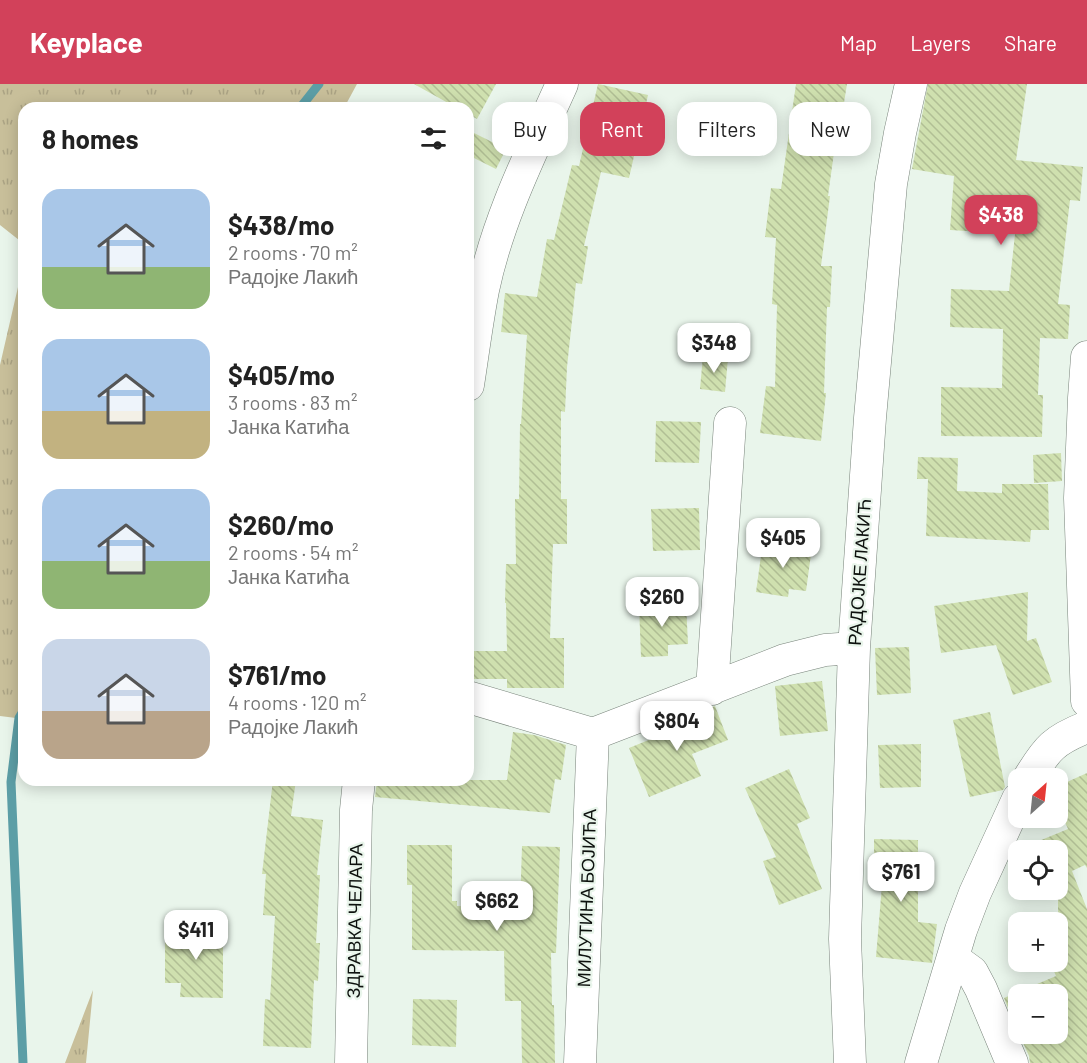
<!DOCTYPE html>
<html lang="en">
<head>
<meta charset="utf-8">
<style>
  :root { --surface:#fff; --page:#f2f2f2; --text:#222; --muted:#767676; --accent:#d2415a }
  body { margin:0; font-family:Barlow,sans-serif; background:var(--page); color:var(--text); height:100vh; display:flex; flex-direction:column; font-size:22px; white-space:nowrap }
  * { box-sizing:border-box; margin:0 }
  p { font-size:20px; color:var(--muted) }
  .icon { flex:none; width:33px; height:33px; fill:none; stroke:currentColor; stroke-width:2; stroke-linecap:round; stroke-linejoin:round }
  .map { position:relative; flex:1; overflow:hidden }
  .panel { position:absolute; left:18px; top:18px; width:456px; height:684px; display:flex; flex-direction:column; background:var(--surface); border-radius:18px; box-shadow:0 3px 15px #0003 }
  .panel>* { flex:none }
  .top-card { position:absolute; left:492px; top:18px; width:504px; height:54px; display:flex; gap:12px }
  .needle { width:39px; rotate:27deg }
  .fabs { position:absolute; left:1008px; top:684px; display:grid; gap:12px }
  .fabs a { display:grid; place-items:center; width:60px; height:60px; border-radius:12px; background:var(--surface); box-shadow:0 3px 15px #0003; font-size:30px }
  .price { position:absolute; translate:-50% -51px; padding:0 14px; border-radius:12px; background:#fff; color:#222; font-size:20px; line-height:39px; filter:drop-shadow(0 2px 3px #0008) }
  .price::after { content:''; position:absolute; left:50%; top:36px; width:18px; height:14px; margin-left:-9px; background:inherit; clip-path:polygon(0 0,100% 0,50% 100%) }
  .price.on { background:var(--accent); color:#fff }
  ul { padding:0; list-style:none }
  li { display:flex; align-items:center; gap:18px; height:150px; padding:0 24px }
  li span { display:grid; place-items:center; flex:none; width:168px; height:120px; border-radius:18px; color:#555 }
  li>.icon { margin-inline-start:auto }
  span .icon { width:72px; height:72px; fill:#fffc; stroke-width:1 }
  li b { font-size:26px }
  h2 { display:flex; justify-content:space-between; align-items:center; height:72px; padding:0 24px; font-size:26px }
  .pill { padding:0 21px; border-radius:18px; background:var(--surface); box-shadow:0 3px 15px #0003; font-size:21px; line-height:54px }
  .pill.on { background:var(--accent); color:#fff }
  header { display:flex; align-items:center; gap:36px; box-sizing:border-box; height:84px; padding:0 30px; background:var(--accent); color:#fff }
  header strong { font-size:28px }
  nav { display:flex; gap:33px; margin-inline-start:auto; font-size:21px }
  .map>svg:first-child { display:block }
</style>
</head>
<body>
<header>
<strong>Keyplace</strong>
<nav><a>Map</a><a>Layers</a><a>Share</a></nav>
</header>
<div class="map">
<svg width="1087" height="979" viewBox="0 0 1087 979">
  <defs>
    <pattern id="grass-tufts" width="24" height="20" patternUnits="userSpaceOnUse" patternTransform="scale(1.5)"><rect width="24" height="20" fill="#c8bf9a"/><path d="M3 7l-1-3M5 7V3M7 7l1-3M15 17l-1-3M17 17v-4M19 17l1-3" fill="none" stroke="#aba384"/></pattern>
    <pattern id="building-back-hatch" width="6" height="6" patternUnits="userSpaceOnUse" patternTransform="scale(1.5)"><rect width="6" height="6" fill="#cfe0af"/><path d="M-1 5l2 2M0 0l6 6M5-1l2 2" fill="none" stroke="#b1bf95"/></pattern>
  </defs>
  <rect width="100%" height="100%" fill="#e9f5eb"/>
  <path fill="url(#grass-tufts)" d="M0,0h357l-13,24h-320v136l-24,-19z
    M24,177v458l-24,-3v-351z
    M93,906l-7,73h-21z"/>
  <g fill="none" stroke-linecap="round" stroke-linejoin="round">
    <path stroke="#5c9ea6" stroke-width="9" d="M300,24l19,-24
      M23,979l-12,-281 8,-64 5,-8"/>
  </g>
  <path fill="url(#building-back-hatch)" d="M414,0h82l-19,35 -9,-5v-6h-11z
    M598,0l50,11 -19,83 -28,-6 -17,74h4l-6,38 -6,-1 -9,84 -2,45 -4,-1v88h6v45h-14l-3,94h14v50h-57v-9h-39v-28h39l-1,-48h-1l1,-39h10l-1,-65h4l1,-75h1l6,-89 -26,-3 4,-39 32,4 10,-58 7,1 18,-75 7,1z
    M796,0h51l-4,25h-3l-12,87h2l-9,70h11l-2,41h-3l-3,86h2l-5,48 -61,-8 6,-47 9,1 2,-82 -5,-1 4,-66 -11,-1 6,-49 10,1z
    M928,0h99l-11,76 67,7 -3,34 -10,-1 -12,104 12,1 -2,34 -28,-1 -2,57h5l-1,42 -101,-1v-49l61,1 1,-59 -53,-2 1,-38 58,2 6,-57 -65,-4 4,-54 -42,-7z
    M468,46l38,19 -10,20 -28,-14z
    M703,271l25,3 -3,34 -25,-3z
    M656,337l45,1 -2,41 -44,-1z
    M1061,369l1,28 -28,2 -1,-28z
    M918,373l40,1 -1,33 45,2v-9h46l1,46h-18l-1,12 -104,-6 2,-57h-11z
    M699,424l1,42 -47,1 -2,-42z
    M763,457l49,6 -6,44 -17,-2 -1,8 -32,-5z
    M1028,508l-1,49 9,-3 16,44 -39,13 -17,-50 -55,8 -7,-47z
    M686,519l2,41 -20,1v11l-27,1 -2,-52z
    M909,563l2,46 -34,2 -2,-47z
    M822,597l6,50 -48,5 -5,-50z
    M715,622l13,34 -36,14 9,22 -52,21 -20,-49 59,-24 -2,-6z
    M990,628l15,75 -2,3 -33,7 -17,-77z
    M513,648l21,3 32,10 -5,35 -6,-1 -5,34 -175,-16 2,-17h130z
    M921,660v43l-41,1 -2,-43z
    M789,685l21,49 -13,6 25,65 -43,16 -16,-44 13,-4 -31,-69z
    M1087,689v95l-2,-3 -13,6 15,38v154h-57l-1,-7 -10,-22h39v-40h-40v38l-14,-34 52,-22 -6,-14h8v-63l-4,-9h4v-40h-21l-3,-7 34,-14 -10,-23v-20z
    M273,696h23l-5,36 32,4 -6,55h3l-4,68h4l-2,38 -4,-1 -3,68 -48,-2 2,-47 5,1 5,-84 -12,-1 3,-41h-4z
    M874,755l44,1v82l19,2 -5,39 -56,-6 6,-72h-8z
    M407,761h45v56h5v5l63,2 2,-62 38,1 -4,106h-5l1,52h2l1,58h-33l-1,-62h-16l-1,-50 -92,-1v-65h-5z
    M182,842l41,1v71l-43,-1 1,-14h-16v-50h17z
    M413,915l44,1 -1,47 -44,-2z"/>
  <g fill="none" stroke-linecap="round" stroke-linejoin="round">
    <g stroke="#78837a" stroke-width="33">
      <path id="street" d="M1087,273l-3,41 -4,100 7,203
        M468,301c5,-32 9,-64 15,-95 15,-72 49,-139 79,-206
        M712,605l18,-266
        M468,613l125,37 192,-74 40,-10 29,-2
        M1029,694c18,-30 25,-38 58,-51
        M952,877l9,3 11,8 9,17 31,74
        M351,979l5,-253 3,-30
        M580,979l13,-329
        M850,979l-5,-124 9,-291 16,-230 21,-234 9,-51 11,-49
        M921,979l40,-133 14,-37 43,-94"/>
    </g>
    <use href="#street" stroke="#fff" stroke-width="32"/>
  </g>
  <g text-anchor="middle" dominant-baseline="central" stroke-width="4.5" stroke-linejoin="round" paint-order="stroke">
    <g font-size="18" fill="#0d110e" stroke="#e9f5eb">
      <text transform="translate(859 488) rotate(-86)">РАДОЈКЕ ЛАКИЋ</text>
      <text transform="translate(586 814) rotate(-88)">МИЛУТИНА БОЈИЋА</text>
      <text transform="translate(354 837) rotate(-89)">ЗДРАВКА ЧЕЛАРА</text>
    </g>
  </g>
</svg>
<div class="fabs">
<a><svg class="needle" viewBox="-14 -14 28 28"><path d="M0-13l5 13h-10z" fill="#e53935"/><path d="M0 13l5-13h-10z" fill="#767676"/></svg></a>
<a><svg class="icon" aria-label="locate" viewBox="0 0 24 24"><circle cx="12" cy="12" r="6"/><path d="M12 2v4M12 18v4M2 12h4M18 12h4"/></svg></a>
<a>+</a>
<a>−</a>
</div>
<b class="price on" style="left:1001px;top:162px">$438</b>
<b class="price" style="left:714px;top:290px">$348</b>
<b class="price" style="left:783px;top:485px">$405</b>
<b class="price" style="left:662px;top:544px">$260</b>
<b class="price" style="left:677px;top:668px">$804</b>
<b class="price" style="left:901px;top:819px">$761</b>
<b class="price" style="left:497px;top:848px">$662</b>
<b class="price" style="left:196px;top:877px">$411</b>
<div class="top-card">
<a class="pill">Buy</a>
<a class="pill on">Rent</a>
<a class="pill">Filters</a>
<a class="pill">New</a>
</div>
<section class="panel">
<h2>8 homes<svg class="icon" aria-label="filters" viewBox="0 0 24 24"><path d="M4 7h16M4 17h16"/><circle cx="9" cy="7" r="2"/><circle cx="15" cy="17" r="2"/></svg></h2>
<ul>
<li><span style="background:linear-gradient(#a9c7e8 65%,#8fb573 0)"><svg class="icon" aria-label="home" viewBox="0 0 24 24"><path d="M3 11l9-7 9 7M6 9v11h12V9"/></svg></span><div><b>$438/mo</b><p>2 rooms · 70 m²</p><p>Радојке Лакић</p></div></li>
<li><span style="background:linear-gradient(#a9c7e8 60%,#c2b280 0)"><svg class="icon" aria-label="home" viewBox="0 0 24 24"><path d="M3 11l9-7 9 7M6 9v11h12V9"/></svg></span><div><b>$405/mo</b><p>3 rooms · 83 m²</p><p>Јанка Катића</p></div></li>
<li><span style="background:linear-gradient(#a9c7e8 60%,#8fb573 0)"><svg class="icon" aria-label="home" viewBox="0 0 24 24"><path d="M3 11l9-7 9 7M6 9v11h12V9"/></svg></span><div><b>$260/mo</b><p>2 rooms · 54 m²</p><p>Јанка Катића</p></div></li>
<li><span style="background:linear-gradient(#c9d6e8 60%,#b9a48a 0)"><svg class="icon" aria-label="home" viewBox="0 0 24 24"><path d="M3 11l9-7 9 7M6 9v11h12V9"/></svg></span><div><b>$761/mo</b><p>4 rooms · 120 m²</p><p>Радојке Лакић</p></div></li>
</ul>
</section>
</div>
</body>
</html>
